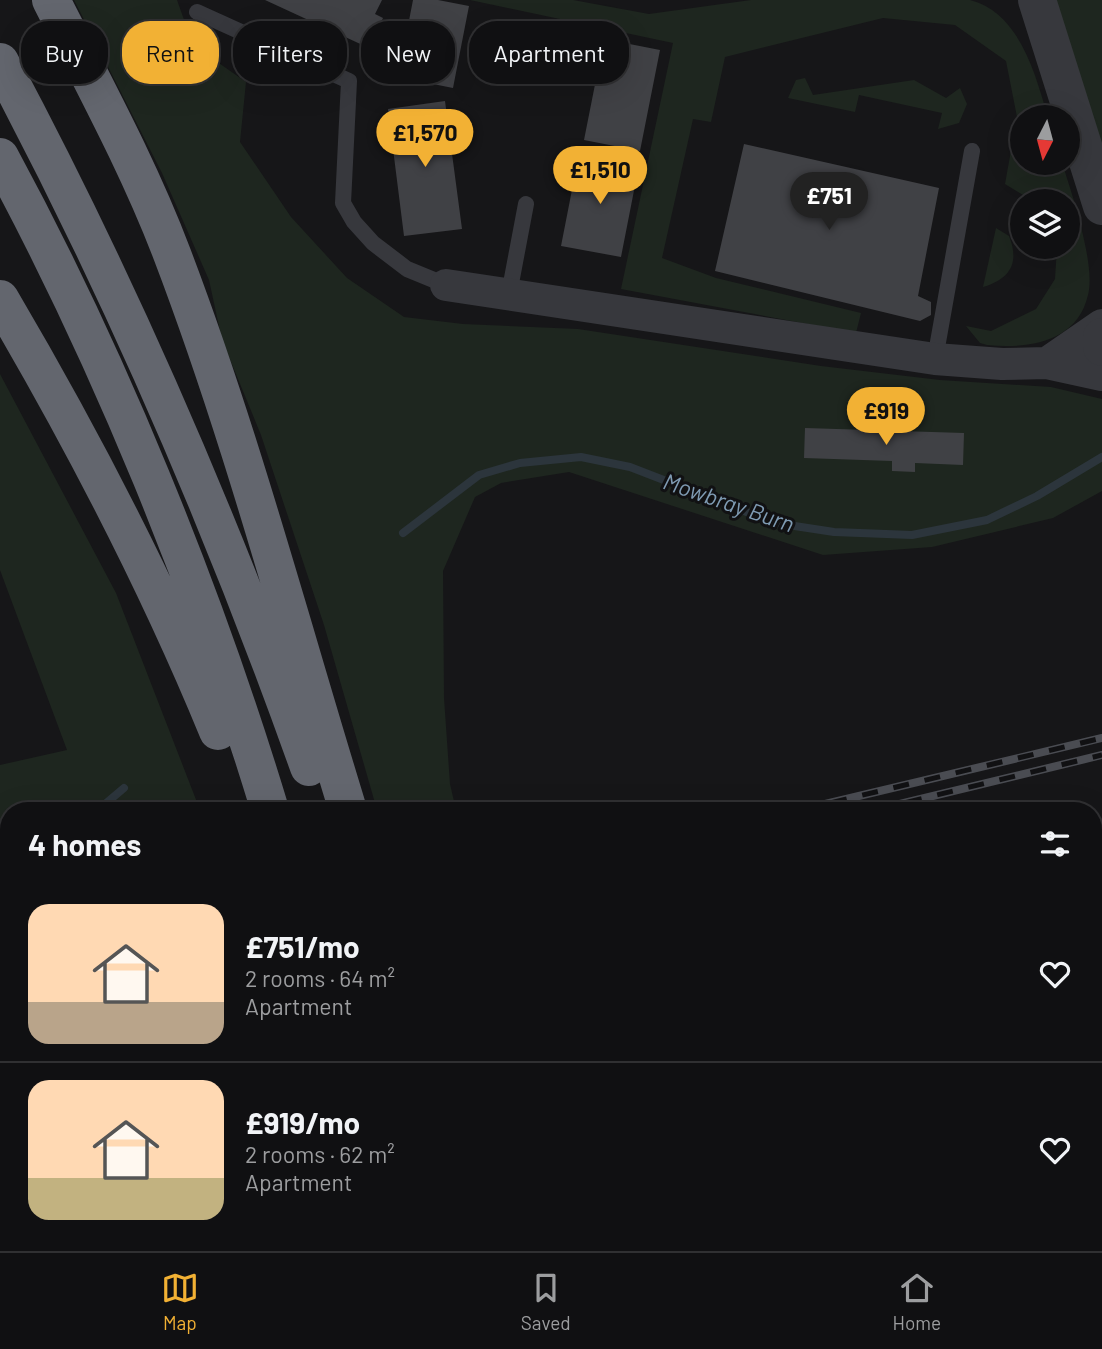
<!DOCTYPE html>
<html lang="en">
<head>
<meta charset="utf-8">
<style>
  :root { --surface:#101012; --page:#1e1e20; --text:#f1f3f6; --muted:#9c9d9f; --line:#303032; --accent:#f2b134 }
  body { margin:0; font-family:Barlow,sans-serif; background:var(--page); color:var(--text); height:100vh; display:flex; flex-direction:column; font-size:26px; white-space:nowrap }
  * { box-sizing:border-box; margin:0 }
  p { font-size:23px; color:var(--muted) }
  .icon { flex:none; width:38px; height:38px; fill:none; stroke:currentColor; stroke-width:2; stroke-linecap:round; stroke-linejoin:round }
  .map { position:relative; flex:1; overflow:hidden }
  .sheet { position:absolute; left:0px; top:802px; width:1102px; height:450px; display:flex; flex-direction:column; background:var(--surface); border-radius:28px 28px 0 0; box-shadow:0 7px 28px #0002,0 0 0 2px var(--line) }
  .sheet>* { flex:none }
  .banner { position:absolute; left:21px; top:21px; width:700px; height:63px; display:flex; gap:14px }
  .needle { width:46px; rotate:186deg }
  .tools { position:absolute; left:1010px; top:105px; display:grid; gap:14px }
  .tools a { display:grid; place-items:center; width:70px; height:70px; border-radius:50%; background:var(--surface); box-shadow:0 7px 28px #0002,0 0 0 2px var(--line); font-size:35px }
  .price { position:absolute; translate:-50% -60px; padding:0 16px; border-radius:24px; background:var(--accent); color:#111; font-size:23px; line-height:46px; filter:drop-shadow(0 2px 4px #0008) }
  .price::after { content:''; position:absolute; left:50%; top:42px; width:21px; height:16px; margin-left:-10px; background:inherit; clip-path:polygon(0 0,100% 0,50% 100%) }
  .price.active { background:#222; color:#fff }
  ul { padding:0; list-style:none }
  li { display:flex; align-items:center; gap:21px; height:175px; padding:0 28px }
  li+li { border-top:2px solid var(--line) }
  li span { display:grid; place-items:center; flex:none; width:196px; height:140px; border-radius:21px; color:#555 }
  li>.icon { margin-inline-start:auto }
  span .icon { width:84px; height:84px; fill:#fffc; stroke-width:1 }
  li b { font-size:30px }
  h2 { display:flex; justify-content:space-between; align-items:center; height:84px; padding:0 28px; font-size:30px }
  .pill { padding:0 24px; border-radius:28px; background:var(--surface); box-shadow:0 7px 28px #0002,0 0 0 2px var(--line); font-size:24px; line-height:63px }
  .pill.active { background:var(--accent); color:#111 }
  .dock { display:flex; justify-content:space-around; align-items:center; height:98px; border-top:2px solid var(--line); background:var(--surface); font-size:19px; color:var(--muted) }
  .dock a { display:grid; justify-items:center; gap:4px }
  .dock .active { color:var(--accent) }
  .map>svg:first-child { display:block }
</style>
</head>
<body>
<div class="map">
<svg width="1102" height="1251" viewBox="0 0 1102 1251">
  <rect width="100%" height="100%" fill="#161618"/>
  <path fill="#1e261f" d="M74,0h103l16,45 53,37 -6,60 51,75 56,61 57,39 59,7 115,5 243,37 119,14 111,7 51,12v92l-49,27 -121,29 -109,8 -254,-83 -68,11 -26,14 -32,74 1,127 6,86 6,26h-79l-53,-185 -63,-190 -39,-95 -13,-60 -47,-107z
    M470,0h103l76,14 102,-14h219c50,13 65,74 78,117h-26v46h40c10,30 34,103 26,132 -11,48 -61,54 -101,50l-7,-2 -14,-17 25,5 45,-22 19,-30 2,-32h11v-46h-35l-28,-17 12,-67 -11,-56 -51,-36 -72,-7 -158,39 -14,65 -18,-3 -31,139 54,20 145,35 -5,20 -235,-44 52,-246z
    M1050,0h52v159z
    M805,78l8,17 101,-15 32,18 14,-10 7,16 -8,19 -21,6 4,-16 -83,-18 -4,17 -67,-14 8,-18z
    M996,228l13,8c11,27 1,43 -26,51z
    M0,374l116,219 84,217h-111l-2,-4 -23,4h-55v10l-9,1v-56l67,-15 -67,-180z
    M1102,841v410h-536l-3,-8 531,-1v-398z
    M9,1029v213h324l1,9h-334v-220z"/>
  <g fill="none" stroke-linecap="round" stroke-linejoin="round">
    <path stroke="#2c353c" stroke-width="8" d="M403,533l76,-58 41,-12 61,-6 49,10 145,56 59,9 78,3 75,-15 50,-24 65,-39
      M98,810l26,-22
      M0,894l9,-7"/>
  </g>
  <path fill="#404145" d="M265,0h117l-7,14 8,4 -14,30z
    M413,0h25l31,6 -16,82 -55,-11z
    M604,39l56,11 -20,101 -56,-11z
    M445,101l17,128 -58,7 -16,-127z
    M744,144l195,44 -21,108 13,6v13l-11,6 -205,-50z
    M579,154l60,11 -18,92 -60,-11z
    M805,428l159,5 -1,32 -48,-2v9l-23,-1v-10l-88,-3z"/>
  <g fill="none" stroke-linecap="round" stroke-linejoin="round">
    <path stroke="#37383d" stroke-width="16" d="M197,12l152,69 -6,122 11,19 19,21 34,26 39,16
      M509,294l17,-90
      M935,359l37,-208"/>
    <path stroke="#37383d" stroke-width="32" d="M446,285l489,74 67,5 45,-1 55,12
      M1047,363l55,-38"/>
    <path stroke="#37383d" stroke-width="38" d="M1037,0l65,206
      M1102,337v10"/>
    <path stroke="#63666e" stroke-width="38" d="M51,0c42,83 88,167 121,254 69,181 119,371 176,556
      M0,62c121,227 223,463 309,705
      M0,157c109,201 204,435 270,653
      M0,299c83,141 156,281 218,432
      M385,1242l2,9
      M431,1242l1,9"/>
    <g stroke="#4a4c52" stroke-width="8">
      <path id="rail" d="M800,810l302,-72
        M875,810l227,-55
        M0,986l9,-2
        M0,1003l9,-2"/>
    </g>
    <use href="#rail" stroke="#111113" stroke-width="5" stroke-dasharray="16" stroke-linecap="butt"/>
  </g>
  <g text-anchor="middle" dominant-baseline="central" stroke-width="6" stroke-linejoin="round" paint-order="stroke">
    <g font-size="23" font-style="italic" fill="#7f9bb3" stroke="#111113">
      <text transform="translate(729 502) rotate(19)">Mowbray Burn</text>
    </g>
  </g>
</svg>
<div class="tools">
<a><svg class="needle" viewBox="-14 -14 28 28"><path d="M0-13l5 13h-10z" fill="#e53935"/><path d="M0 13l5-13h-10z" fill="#9c9d9f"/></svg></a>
<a><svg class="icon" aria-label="layers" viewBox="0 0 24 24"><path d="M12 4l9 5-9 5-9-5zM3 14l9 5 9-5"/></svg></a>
</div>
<b class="price" style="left:425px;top:169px">£1,570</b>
<b class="price" style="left:600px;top:206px">£1,510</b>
<b class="price active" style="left:829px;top:232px">£751</b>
<b class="price" style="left:886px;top:447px">£919</b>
<div class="banner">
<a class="pill">Buy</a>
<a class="pill active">Rent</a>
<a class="pill">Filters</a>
<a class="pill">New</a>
<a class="pill">Apartment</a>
</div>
<section class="sheet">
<h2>4 homes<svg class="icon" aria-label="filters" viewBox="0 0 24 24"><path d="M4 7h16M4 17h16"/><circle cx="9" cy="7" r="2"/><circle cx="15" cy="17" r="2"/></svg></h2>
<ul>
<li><span style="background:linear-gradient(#ffd9b3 70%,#b9a48a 0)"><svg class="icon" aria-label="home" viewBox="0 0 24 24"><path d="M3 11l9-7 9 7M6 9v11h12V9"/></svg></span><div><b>£751/mo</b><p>2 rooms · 64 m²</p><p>Apartment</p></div><svg class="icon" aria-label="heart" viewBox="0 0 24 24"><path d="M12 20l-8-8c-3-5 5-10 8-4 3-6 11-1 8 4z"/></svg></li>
<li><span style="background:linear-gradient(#ffd9b3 70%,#c2b280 0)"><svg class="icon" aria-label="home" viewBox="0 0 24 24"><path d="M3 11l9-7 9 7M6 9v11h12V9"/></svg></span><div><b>£919/mo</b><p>2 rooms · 62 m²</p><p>Apartment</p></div><svg class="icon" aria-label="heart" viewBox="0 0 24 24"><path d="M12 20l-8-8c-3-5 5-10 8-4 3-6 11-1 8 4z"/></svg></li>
</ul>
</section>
</div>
<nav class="dock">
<a class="active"><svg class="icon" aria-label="map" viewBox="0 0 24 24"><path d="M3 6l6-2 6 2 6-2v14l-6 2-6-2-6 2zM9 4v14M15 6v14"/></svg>Map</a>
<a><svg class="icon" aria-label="saved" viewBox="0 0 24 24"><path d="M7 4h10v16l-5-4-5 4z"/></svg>Saved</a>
<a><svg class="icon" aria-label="home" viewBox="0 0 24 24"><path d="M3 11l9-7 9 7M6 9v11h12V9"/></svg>Home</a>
</nav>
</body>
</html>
